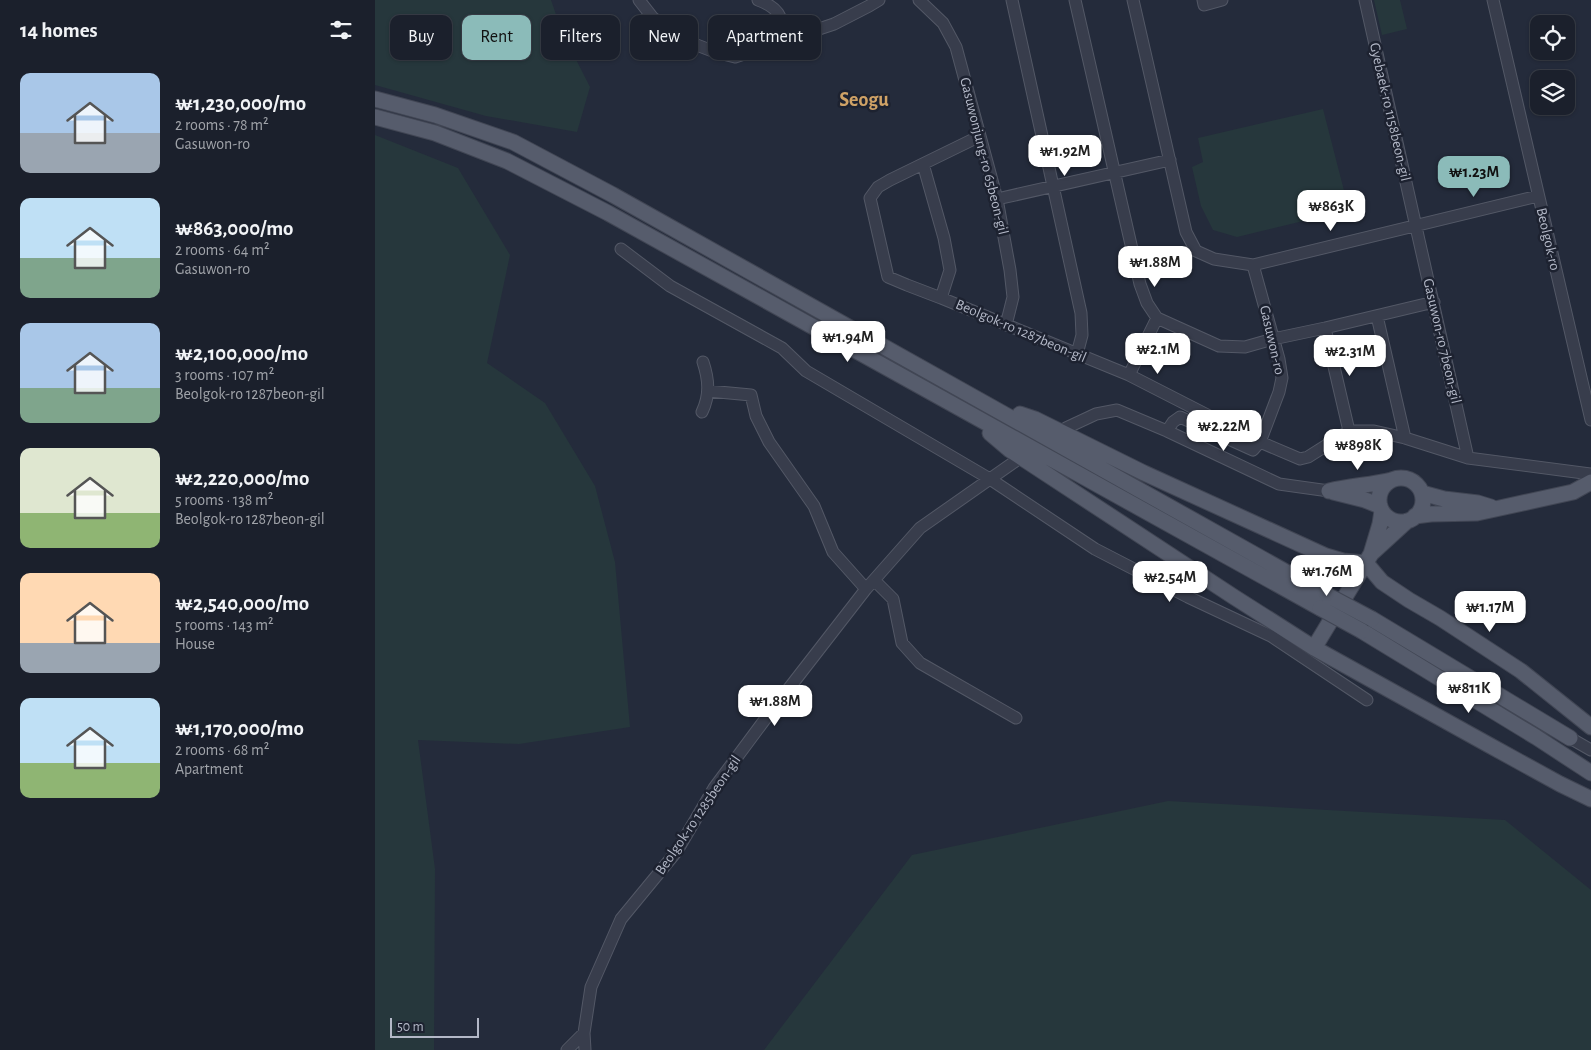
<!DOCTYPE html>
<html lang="en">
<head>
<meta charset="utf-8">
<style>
  :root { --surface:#1b202c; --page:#282d38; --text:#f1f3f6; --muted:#a0a3a9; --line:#393e48; --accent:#8bbbb9 }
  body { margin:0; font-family:"Alegreya Sans",sans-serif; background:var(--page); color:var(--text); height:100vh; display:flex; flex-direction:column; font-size:19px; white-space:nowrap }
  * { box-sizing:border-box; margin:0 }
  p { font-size:16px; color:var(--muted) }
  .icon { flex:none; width:28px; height:28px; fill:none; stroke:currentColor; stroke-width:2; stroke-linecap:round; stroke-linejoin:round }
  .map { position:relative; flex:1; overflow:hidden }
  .panel { display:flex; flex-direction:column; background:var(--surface); width:375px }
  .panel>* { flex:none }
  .top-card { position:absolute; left:15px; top:15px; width:475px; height:45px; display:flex; gap:10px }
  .buttons { position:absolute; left:1155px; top:15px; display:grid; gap:10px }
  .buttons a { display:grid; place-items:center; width:45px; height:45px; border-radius:10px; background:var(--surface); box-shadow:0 1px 4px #0004,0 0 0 1px var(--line); font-size:25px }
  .scale { position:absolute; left:15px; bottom:12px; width:89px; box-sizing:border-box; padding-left:5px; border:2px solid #b3b8c7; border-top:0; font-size:14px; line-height:18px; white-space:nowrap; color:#b3b8c7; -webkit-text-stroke:4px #1d2230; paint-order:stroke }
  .price { position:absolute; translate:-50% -42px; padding:0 11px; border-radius:10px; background:#fff; color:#222; font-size:16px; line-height:32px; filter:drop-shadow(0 1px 2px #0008) }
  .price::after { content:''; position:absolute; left:50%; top:30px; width:15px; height:11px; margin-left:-8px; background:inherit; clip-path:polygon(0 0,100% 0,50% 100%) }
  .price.active { background:var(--accent); color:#111 }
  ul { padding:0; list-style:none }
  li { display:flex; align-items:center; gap:15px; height:125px; padding:0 20px }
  li span { display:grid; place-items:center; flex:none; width:140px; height:100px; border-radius:10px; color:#555 }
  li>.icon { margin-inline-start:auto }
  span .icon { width:60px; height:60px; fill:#fffc; stroke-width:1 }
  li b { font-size:21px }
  h2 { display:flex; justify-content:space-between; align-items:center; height:60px; padding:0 20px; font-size:21px }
  .chip { padding:0 18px; border-radius:10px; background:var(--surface); box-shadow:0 1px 4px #0004,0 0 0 1px var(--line); font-size:18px; line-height:45px }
  .chip.active { background:var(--accent); color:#111 }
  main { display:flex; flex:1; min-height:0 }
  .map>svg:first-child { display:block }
</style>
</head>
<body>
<main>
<section class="panel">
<h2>14 homes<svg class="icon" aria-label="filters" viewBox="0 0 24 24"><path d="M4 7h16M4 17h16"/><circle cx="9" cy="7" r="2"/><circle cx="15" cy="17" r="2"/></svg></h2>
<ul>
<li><span style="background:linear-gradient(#a9c7e8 60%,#9aa5b1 0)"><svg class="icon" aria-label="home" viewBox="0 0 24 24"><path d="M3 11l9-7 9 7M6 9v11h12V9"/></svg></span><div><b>₩1,230,000/mo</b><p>2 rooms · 78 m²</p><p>Gasuwon-ro</p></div></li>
<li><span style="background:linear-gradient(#bfe0f5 60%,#7fa58c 0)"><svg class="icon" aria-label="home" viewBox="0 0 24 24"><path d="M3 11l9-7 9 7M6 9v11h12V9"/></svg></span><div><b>₩863,000/mo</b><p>2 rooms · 64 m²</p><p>Gasuwon-ro</p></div></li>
<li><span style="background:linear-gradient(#a9c7e8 65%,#7fa58c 0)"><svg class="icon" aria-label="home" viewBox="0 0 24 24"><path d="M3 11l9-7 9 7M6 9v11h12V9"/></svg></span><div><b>₩2,100,000/mo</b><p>3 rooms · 107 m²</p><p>Beolgok-ro 1287beon-gil</p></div></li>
<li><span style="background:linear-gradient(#dfe7d0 65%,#8fb573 0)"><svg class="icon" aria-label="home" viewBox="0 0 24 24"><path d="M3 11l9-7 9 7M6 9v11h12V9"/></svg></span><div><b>₩2,220,000/mo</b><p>5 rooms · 138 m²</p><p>Beolgok-ro 1287beon-gil</p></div></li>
<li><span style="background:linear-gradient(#ffd9b3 70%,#9aa5b1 0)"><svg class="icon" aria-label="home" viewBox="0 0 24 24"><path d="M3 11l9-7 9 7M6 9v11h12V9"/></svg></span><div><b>₩2,540,000/mo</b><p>5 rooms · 143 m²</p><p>House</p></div></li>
<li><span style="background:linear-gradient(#bfe0f5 65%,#8fb573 0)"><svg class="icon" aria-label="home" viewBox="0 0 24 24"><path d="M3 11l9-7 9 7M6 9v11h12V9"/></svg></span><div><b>₩1,170,000/mo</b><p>2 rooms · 68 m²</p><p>Apartment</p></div></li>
</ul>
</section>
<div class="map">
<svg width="1216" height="1050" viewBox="0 0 1216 1050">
  <rect width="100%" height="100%" fill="#242b3b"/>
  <path fill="#26373c" d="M0,0h176l11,32 28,55 -13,45 -91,-16 -111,-31z
    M999,0h26l7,29 -25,6z
    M948,109l26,101 -112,27 -24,-7 -12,-24 -9,-39 11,-5 -5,-24z
    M0,135l83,33 52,87 -23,108 58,40 50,83 20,76 15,165 -111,17 -101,-4 17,129 -1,181h-59z
    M793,801l337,19 86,70v160h-827l148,-195z"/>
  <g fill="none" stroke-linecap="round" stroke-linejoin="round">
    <g stroke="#535866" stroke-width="13">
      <path id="minor" d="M264,0l14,18 36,24 26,10 20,5 99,-33 35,-18 10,-6
        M383,0c24,9 23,18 29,41
        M544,0l24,23 13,24 41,152 13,71 3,27 -7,28
        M637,0l69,313 1,22 -5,19
        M700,0l65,284 7,19 10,15 62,28 26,1 28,-8 52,-11 109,-26
        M758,0l53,232 10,19 18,8 39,6 285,-69
        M828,0l1,5 18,-5
        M990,0l103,458
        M1118,0l98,420
        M605,136l-90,44 -12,7 -8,11 18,79 19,8 34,13 188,77 131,67 40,17 8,-2 41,-26h25l31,7 63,20 123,16
        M548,164l21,74 6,32 -9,28
        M622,199l173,-39
        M246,249l49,37 112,62 24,23 184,108 105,70 93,48 83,39 96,64
        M1002,316l28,122
        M950,328l24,103
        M754,375l28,-57
        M333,391l43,4 5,21 13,26 45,64 19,46 33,37
        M327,412c8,-17 7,-32 1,-50
        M691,428l30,-14 21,-4 50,21 112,53 50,7
        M792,431l6,-9 7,-5 73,33 7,-8 19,-50 3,-14 -3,-19 -26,-94
        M499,580l19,19 9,44 18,20 96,55
        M1195,738l21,12
        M192,1050l17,-17
        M210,1050l-1,-17 7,-46 30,-68 56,-68 37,-63 55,-74 97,-125 54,-61 97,-68"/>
    </g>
    <g stroke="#414654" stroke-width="17">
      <path id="major" d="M0,99l60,16 78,27 100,53 714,400
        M0,117l60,16 72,28 101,52 712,395
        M645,414l15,5 109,54 182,83 17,5 23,2
        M615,433l20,17 224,147 80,51 175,97 71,39 31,15
        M1004 500a22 22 0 1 1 44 0a22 22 0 1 1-44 0Z
        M954,491c21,-5 42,-6 63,-11
        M958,492l32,8 15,6
        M1047,493l22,6 34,4 13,4
        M1040,516l16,-2 46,-1 96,-21 18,-10
        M997,553l35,-32
        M991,563l16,19 27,18 31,18 81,53 70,56
        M997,619l198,119
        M987,631l174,106 55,36
        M939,648l57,-94 9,-30 2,-13"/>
    </g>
    <use href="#minor" stroke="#383d4c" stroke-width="11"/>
    <use href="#major" stroke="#565c6c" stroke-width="15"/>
    <g stroke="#414654" stroke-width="17" stroke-linecap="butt">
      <path id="major-bridge" d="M952,595l45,24
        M945,608l42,23"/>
    </g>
    <use href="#major-bridge" stroke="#565c6c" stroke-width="15"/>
  </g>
  <g text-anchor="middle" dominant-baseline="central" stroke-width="5" stroke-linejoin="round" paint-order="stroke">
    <g font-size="15" fill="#b3b8c7" stroke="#1d2230">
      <text transform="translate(1015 112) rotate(77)">Gyebaek-ro 1158beon-gil</text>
      <text transform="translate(609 156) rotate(76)">Gasuwonjung-ro 65beon-gil</text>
      <text transform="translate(1173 239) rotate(77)">Beolgok-ro</text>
      <text transform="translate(646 331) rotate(23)">Beolgok-ro 1287beon-gil</text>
      <text transform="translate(897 340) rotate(77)">Gasuwon-ro</text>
      <text transform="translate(1067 341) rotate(77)">Gasuwon-ro 7beon-gil</text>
      <text transform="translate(323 815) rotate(-56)">Beolgok-ro 1285beon-gil</text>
    </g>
    <g font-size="20" font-weight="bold" fill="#cfa266" stroke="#1d2230">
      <text x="489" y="100">Seogu</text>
    </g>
  </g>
</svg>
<div class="buttons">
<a><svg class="icon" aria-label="locate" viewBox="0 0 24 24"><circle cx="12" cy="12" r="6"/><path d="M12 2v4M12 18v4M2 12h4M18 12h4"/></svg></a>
<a><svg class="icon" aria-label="layers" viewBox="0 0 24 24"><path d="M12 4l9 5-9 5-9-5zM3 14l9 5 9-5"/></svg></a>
</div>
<div class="scale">50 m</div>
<b class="price" style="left:690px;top:177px">₩1.92M</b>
<b class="price active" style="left:1099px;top:198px">₩1.23M</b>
<b class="price" style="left:956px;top:232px">₩863K</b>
<b class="price" style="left:780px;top:288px">₩1.88M</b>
<b class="price" style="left:473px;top:363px">₩1.94M</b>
<b class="price" style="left:783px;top:375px">₩2.1M</b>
<b class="price" style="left:975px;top:377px">₩2.31M</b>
<b class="price" style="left:849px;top:452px">₩2.22M</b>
<b class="price" style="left:983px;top:471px">₩898K</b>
<b class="price" style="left:952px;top:597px">₩1.76M</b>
<b class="price" style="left:795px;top:603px">₩2.54M</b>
<b class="price" style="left:1115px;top:633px">₩1.17M</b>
<b class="price" style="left:1094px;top:714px">₩811K</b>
<b class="price" style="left:400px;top:727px">₩1.88M</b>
<div class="top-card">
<a class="chip">Buy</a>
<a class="chip active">Rent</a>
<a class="chip">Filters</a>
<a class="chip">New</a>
<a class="chip">Apartment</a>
</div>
</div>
</main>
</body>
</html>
